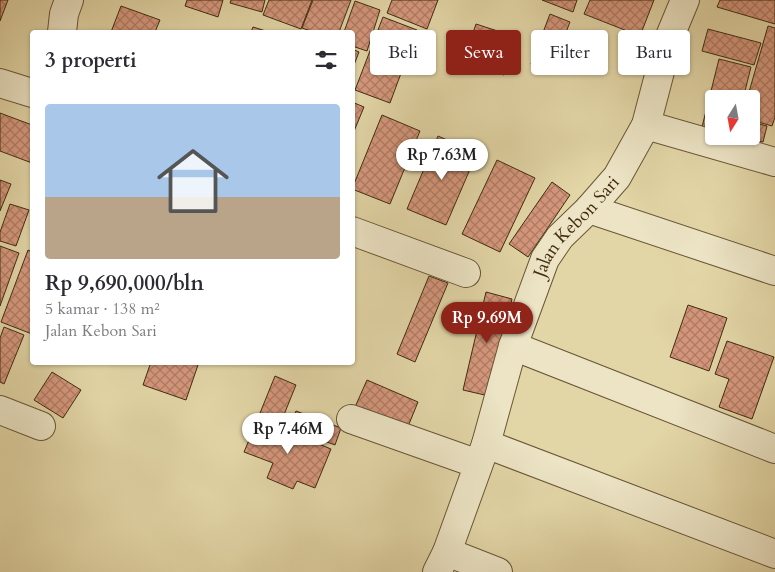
<!DOCTYPE html>
<html lang="id">
<head>
<meta charset="utf-8">
<style>
  :root { --surface:#fff; --page:#f2f2f3; --text:#2b2b33; --muted:#7c7c81; --accent:#8f2418 }
  body { margin:0; font-family:Cardo,serif; background:var(--page); color:var(--text); height:100vh; display:flex; flex-direction:column; font-size:19px; white-space:nowrap }
  * { box-sizing:border-box; margin:0 }
  p { font-size:16px; color:var(--muted) }
  .icon { flex:none; width:28px; height:28px; fill:none; stroke:currentColor; stroke-width:2; stroke-linecap:round; stroke-linejoin:round }
  .map { position:relative; flex:1; overflow:hidden }
  .side { position:absolute; left:30px; top:30px; width:325px; height:335px; display:flex; flex-direction:column; background:var(--surface); border-radius:5px; box-shadow:0 1px 4px #0004 }
  .side>* { flex:none }
  .top-card { position:absolute; left:370px; top:30px; width:330px; height:45px; display:flex; gap:10px }
  .needle { width:32px; rotate:191deg }
  .buttons { position:absolute; left:705px; top:90px; display:grid; gap:10px }
  .buttons a { display:grid; place-items:center; width:55px; height:55px; border-radius:5px; background:var(--surface); box-shadow:0 1px 4px #0004; font-size:25px }
  .price { position:absolute; translate:-50% -42px; padding:0 11px; border-radius:18px; background:#fff; color:#222; font-size:16px; line-height:32px; filter:drop-shadow(0 1px 2px #0008) }
  .price::after { content:''; position:absolute; left:50%; top:30px; width:15px; height:11px; margin-left:-8px; background:inherit; clip-path:polygon(0 0,100% 0,50% 100%) }
  .price.current { background:var(--accent); color:#fff }
  ul { padding:0; list-style:none }
  li { display:grid; align-content:center; gap:10px; height:265px; padding:0 15px }
  li span { display:grid; place-items:center; height:155px; border-radius:5px; color:#555 }
  li>.icon { margin-inline-start:auto }
  span .icon { width:90px; height:90px; fill:#fffc; stroke-width:1 }
  li b { font-size:21px }
  h2 { display:flex; justify-content:space-between; align-items:center; height:60px; padding:0 15px; font-size:21px }
  .pill { padding:0 18px; border-radius:5px; background:var(--surface); box-shadow:0 1px 4px #0004; font-size:18px; line-height:45px }
  .pill.current { background:var(--accent); color:#fff }
  .map>svg:first-child { display:block }
</style>
</head>
<body>
<div class="map">
<svg width="775" height="572" viewBox="0 0 775 572">
  <defs>
    <pattern id="building-cross-hatch" width="8" height="8" patternUnits="userSpaceOnUse" patternTransform="scale(1.25)"><rect width="8" height="8" fill="#d5977c"/><path d="M0 0l8 8M0 8l8-8" fill="none" stroke="#ae7b64"/></pattern>
  </defs>
  <rect width="100%" height="100%" fill="#e2d5a6"/>
  <filter id="stains"><feTurbulence type="fractalNoise" baseFrequency=".004" numOctaves="4"/><feColorMatrix values="0 0 0 0 .2 0 0 0 0 .09 0 0 0 0 .02 0 0 0 .5 -.17"/></filter>
  <radialGradient id="worn" r=".72"><stop offset=".6" stop-color="#630" stop-opacity="0"/><stop offset="1" stop-color="#630" stop-opacity=".3"/></radialGradient>
  <path fill="url(#building-cross-hatch)" stroke="#402c10" d="M0,0h8l-8,21z
    M187,0h36l-5,17 -33,-11z
    M231,0h34l-3,12 -32,-9z
    M269,0h43l-11,29 -38,-14z
    M313,0h38l-12,32h-25l-12,-4z
    M392,0h46l-11,29 -40,-16z
    M542,0h35l-4,12z
    M590,0h64l-14,36 -56,-22z
    M720,0h55v24l-58,-17z
    M355,1l25,9 -13,41 -15,-5v-14h-8z
    M121,6l39,14 -5,12h-44z
    M550,14l20,8 -19,49 -20,-7z
    M383,17l34,13 -27,73 -35,-13z
    M476,24l40,13 -12,38 -41,-13z
    M768,26l7,2v89l-3,9 -21,-6v-21h-4z
    M253,27l16,5h-18z
    M708,29l53,14 -7,22 -52,-14z
    M352,49l7,3 -7,18z
    M719,59l32,8 -8,32h-29v31l-12,-3z
    M352,102l12,5 -12,29z
    M0,113l32,12v38l-32,-12z
    M382,115l38,16 -30,73 -38,-15z
    M751,122l16,4 -4,16 -25,-6h13z
    M438,136l39,17 -31,72 -39,-16z
    M497,160l38,18 -35,74 -38,-18z
    M0,180l11,4 -11,27z
    M552,182l18,13 -42,62 -19,-13z
    M10,204l19,6 -13,36 -16,-5v-9z
    M0,246l19,7 -19,53z
    M28,250l4,2v82l-31,-12z
    M429,276l19,7 -33,79 -18,-8z
    M486,292l26,7 -23,97 -26,-6z
    M688,305l39,13 -18,53 -39,-14z
    M4,327l20,8 -20,49 -4,-2v-44z
    M727,341l47,16 -22,62 -33,-12 10,-28 -14,-5z
    M151,362h48l-13,38 -43,-15z
    M52,372l29,18 -18,28 -29,-18z
    M275,376l21,9 -17,42 -21,-9z
    M367,380l51,22 -11,27 -52,-22z
    M296,411l45,17 -6,17 -46,-17z
    M258,419l73,30 -16,39 -18,-7 -4,8 -26,-11 6,-15 -29,-11z"/>
  <g fill="none" stroke-linecap="round" stroke-linejoin="round">
    <g stroke="#685636" stroke-width="30">
      <g id="street">
        <path d="M62,32l2,-18 5,-14"/>
        <path d="M0,83l32,10"/>
        <path d="M646,125l129,37"/>
        <path d="M589,209l186,62"/>
        <path d="M352,231l114,42"/>
        <path d="M513,346l262,103"/>
        <path d="M0,410l41,16"/>
        <path d="M351,419l127,45"/>
        <path d="M486,444l289,110"/>
        <path d="M447,552l51,20"/>
        <path id="s1" d="M437,572l10,-20 39,-108 27,-98 32,-87 15,-22 29,-28 28,-32 29,-52 22,-84 17,-41"/>
      </g>
    </g>
    <use href="#street" stroke="#ece4c5" stroke-width="28"/>
  </g>
  <g text-anchor="middle" dominant-baseline="central" stroke-width="4" stroke-linejoin="round" paint-order="stroke">
    <g font-size="18" fill="#402c10" stroke="#ece4c5">
      <text stroke="none"><textPath href="#s1" startOffset="376">Jalan Kebon Sari</textPath></text>
    </g>
  </g>
  <rect width="100%" height="100%" filter="url(#stains)"/>
  <rect width="100%" height="100%" fill="url(#worn)"/>
</svg>
<div class="buttons">
<a><svg class="needle" viewBox="-14 -14 28 28"><path d="M0-13l5 13h-10z" fill="#e53935"/><path d="M0 13l5-13h-10z" fill="#7c7c81"/></svg></a>
</div>
<b class="price" style="left:442px;top:181px">Rp 7.63M</b>
<b class="price current" style="left:487px;top:344px">Rp 9.69M</b>
<b class="price" style="left:288px;top:455px">Rp 7.46M</b>
<div class="top-card">
<a class="pill">Beli</a>
<a class="pill current">Sewa</a>
<a class="pill">Filter</a>
<a class="pill">Baru</a>
</div>
<section class="side">
<h2>3 properti<svg class="icon" aria-label="filters" viewBox="0 0 24 24"><path d="M4 7h16M4 17h16"/><circle cx="9" cy="7" r="2"/><circle cx="15" cy="17" r="2"/></svg></h2>
<ul>
<li><span style="background:linear-gradient(#a9c7e8 60%,#b9a48a 0)"><svg class="icon" aria-label="home" viewBox="0 0 24 24"><path d="M3 11l9-7 9 7M6 9v11h12V9"/></svg></span><div><b>Rp 9,690,000/bln</b><p>5 kamar · 138 m²</p><p>Jalan Kebon Sari</p></div></li>
</ul>
</section>
</div>
</body>
</html>
